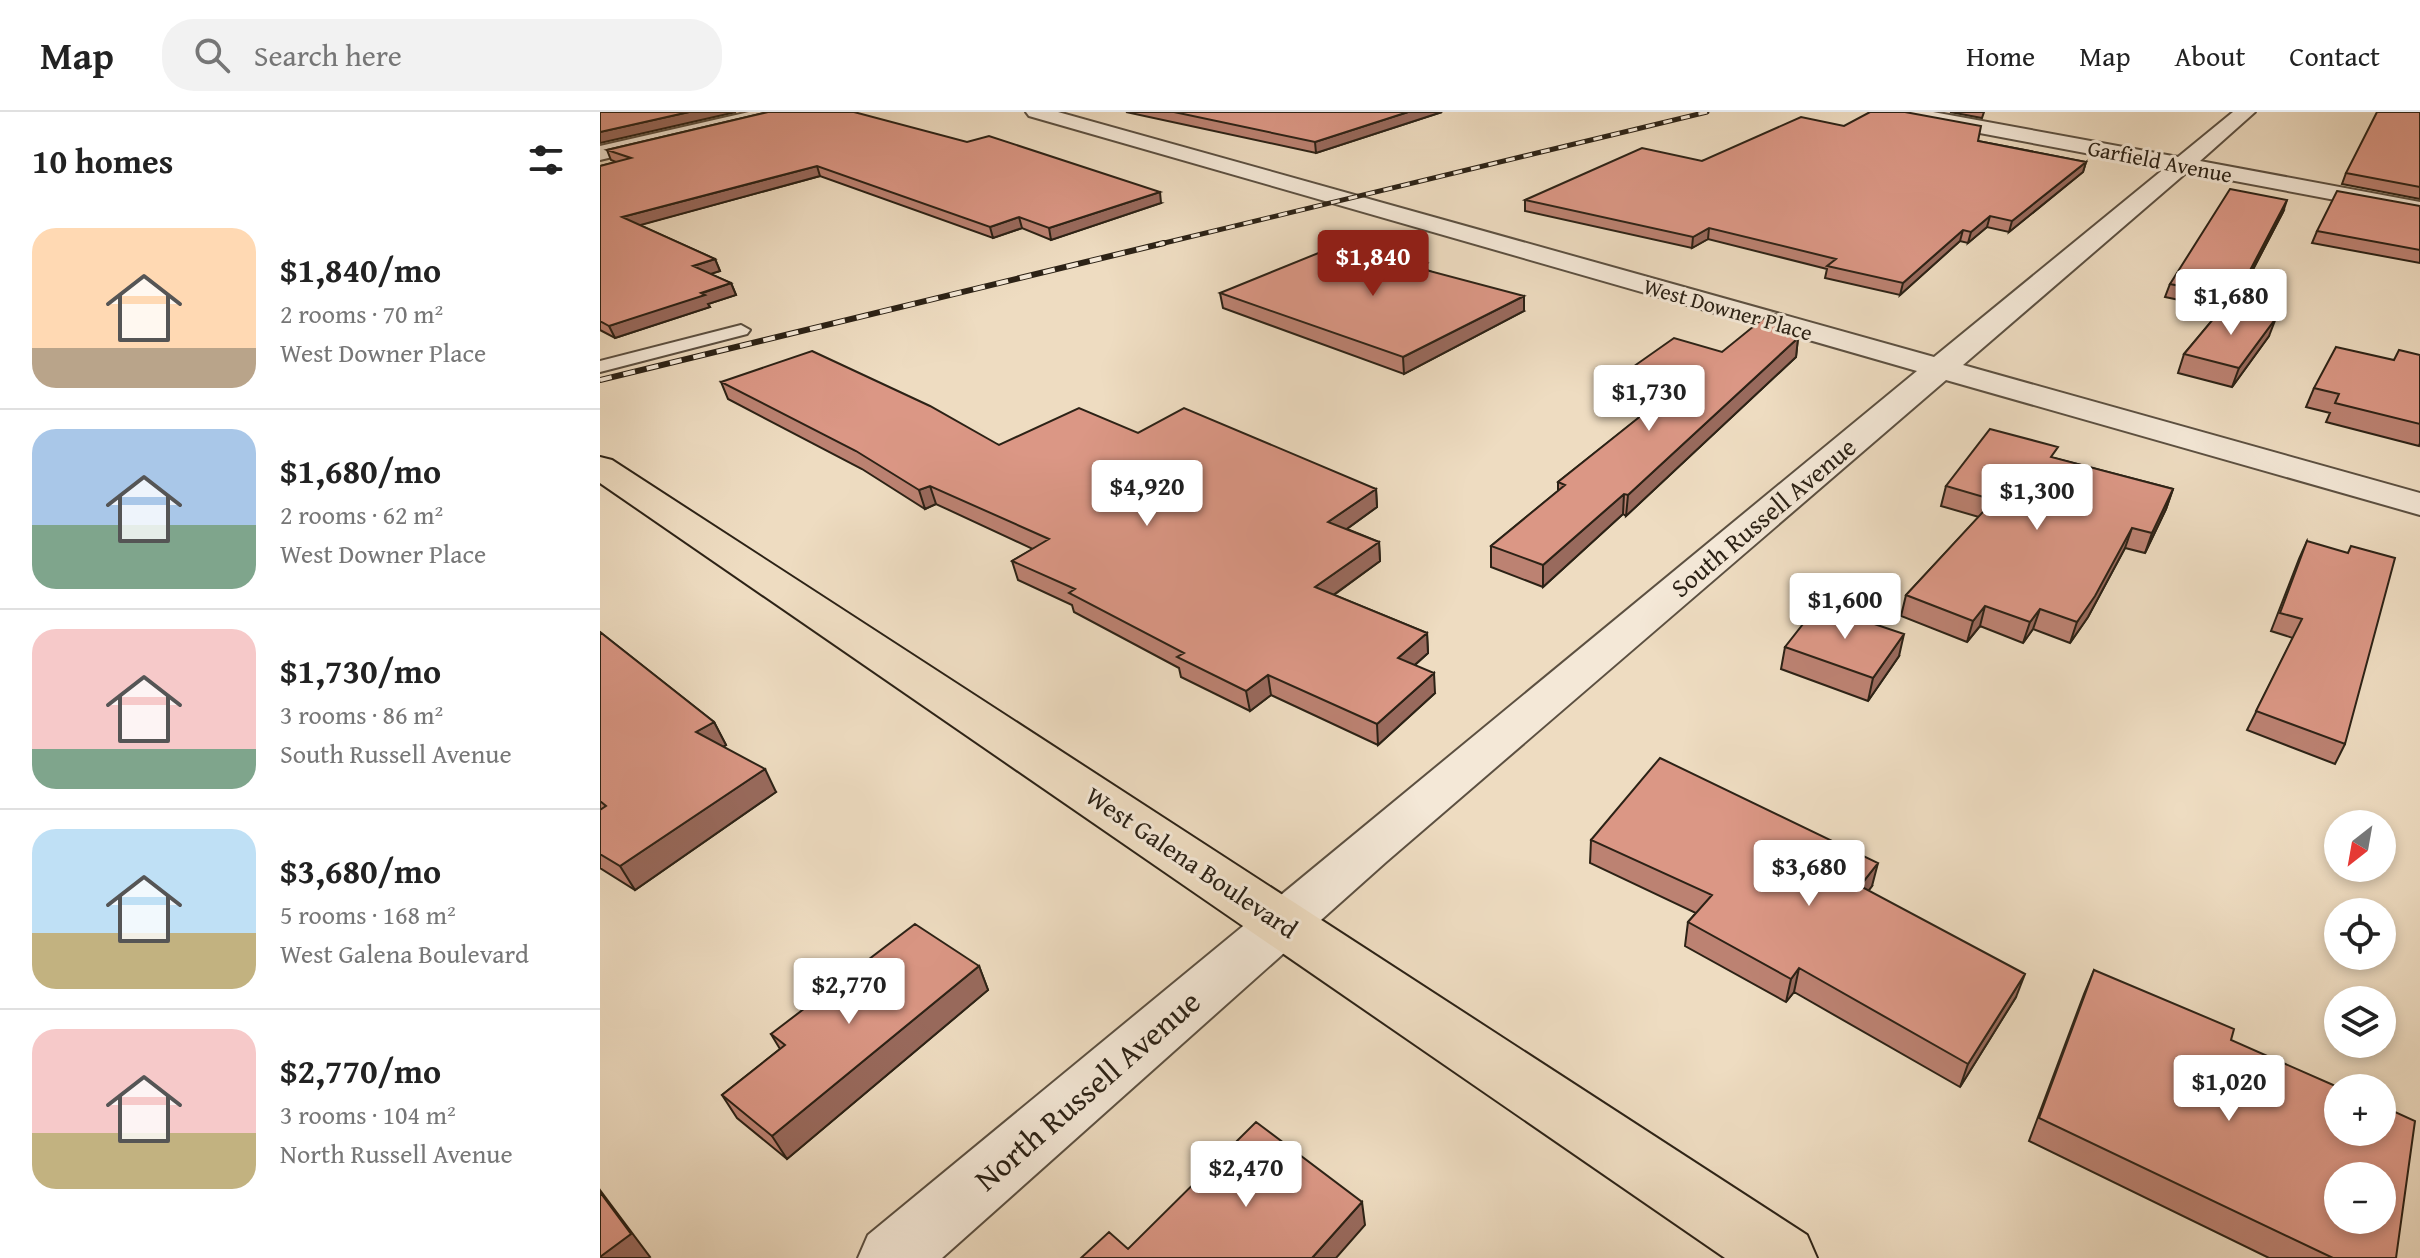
<!DOCTYPE html>
<html lang="en">
<head>
<meta charset="utf-8">
<style>
  :root { --surface:#fff; --page:#f2f2f2; --text:#222; --muted:#767676; --line:#e0e0e0; --accent:#8f2418 }
  body { margin:0; font-family:"Gentium Book Plus",serif; background:var(--page); color:var(--text); height:100vh; display:flex; flex-direction:column; font-size:30px; white-space:nowrap }
  * { box-sizing:border-box; margin:0 }
  p { font-size:26px; color:var(--muted) }
  .icon { flex:none; width:44px; height:44px; fill:none; stroke:currentColor; stroke-width:2; stroke-linecap:round; stroke-linejoin:round }
  .map { position:relative; flex:1; overflow:hidden }
  .drawer { display:flex; flex-direction:column; background:var(--surface); width:600px }
  .drawer>* { flex:none }
  .needle { width:52px; rotate:211deg }
  .buttons { position:absolute; left:1724px; top:698px; display:grid; gap:16px }
  .buttons a { display:grid; place-items:center; width:72px; height:72px; border-radius:50%; background:var(--surface); box-shadow:0 4px 12px #0003; font-size:40px }
  .price { position:absolute; translate:-50% -68px; padding:0 18px; border-radius:8px; background:#fff; color:#222; font-size:26px; line-height:52px; filter:drop-shadow(0 2px 4px #0008) }
  .price::after { content:''; position:absolute; left:50%; top:48px; width:24px; height:18px; margin-left:-12px; background:inherit; clip-path:polygon(0 0,100% 0,50% 100%) }
  .price.current { background:var(--accent); color:#fff }
  ul { padding:0; list-style:none }
  li { display:flex; align-items:center; gap:24px; height:200px; padding:0 32px }
  li+li { border-top:2px solid var(--line) }
  li span { display:grid; place-items:center; flex:none; width:224px; height:160px; border-radius:24px; color:#555 }
  li>.icon { margin-inline-start:auto }
  span .icon { width:96px; height:96px; fill:#fffc; stroke-width:1 }
  li b { font-size:34px }
  h2 { display:flex; justify-content:space-between; align-items:center; height:96px; padding:0 32px; font-size:34px }
  header { display:flex; align-items:center; gap:48px; box-sizing:border-box; height:112px; padding:0 40px; background:var(--surface); border-bottom:2px solid var(--line) }
  header strong { font-size:38px }
  nav { display:flex; gap:44px; margin-inline-start:auto; font-size:28px }
  .search { width:560px; height:72px; background:var(--page); display:flex; align-items:center; gap:20px; box-sizing:border-box; padding:0 28px; border-radius:32px; color:var(--muted); font-size:30px }
  main { display:flex; flex:1; min-height:0 }
  .map>svg:first-child { display:block }
</style>
</head>
<body>
<header>
<strong>Map</strong>
<div class="search"><svg class="icon" aria-label="search" viewBox="0 0 24 24"><circle cx="10" cy="10" r="6"/><path d="M15 15l6 6"/></svg>Search here</div>
<nav><a>Home</a><a>Map</a><a>About</a><a>Contact</a></nav>
</header>
<main>
<section class="drawer">
<h2>10 homes<svg class="icon" aria-label="filters" viewBox="0 0 24 24"><path d="M4 7h16M4 17h16"/><circle cx="9" cy="7" r="2"/><circle cx="15" cy="17" r="2"/></svg></h2>
<ul>
<li><span style="background:linear-gradient(#ffd9b3 75%,#b9a48a 0)"><svg class="icon" aria-label="home" viewBox="0 0 24 24"><path d="M3 11l9-7 9 7M6 9v11h12V9"/></svg></span><div><b>$1,840/mo</b><p>2 rooms · 70 m²</p><p>West Downer Place</p></div></li>
<li><span style="background:linear-gradient(#a9c7e8 60%,#7fa58c 0)"><svg class="icon" aria-label="home" viewBox="0 0 24 24"><path d="M3 11l9-7 9 7M6 9v11h12V9"/></svg></span><div><b>$1,680/mo</b><p>2 rooms · 62 m²</p><p>West Downer Place</p></div></li>
<li><span style="background:linear-gradient(#f6c9c9 75%,#7fa58c 0)"><svg class="icon" aria-label="home" viewBox="0 0 24 24"><path d="M3 11l9-7 9 7M6 9v11h12V9"/></svg></span><div><b>$1,730/mo</b><p>3 rooms · 86 m²</p><p>South Russell Avenue</p></div></li>
<li><span style="background:linear-gradient(#bfe0f5 65%,#c2b280 0)"><svg class="icon" aria-label="home" viewBox="0 0 24 24"><path d="M3 11l9-7 9 7M6 9v11h12V9"/></svg></span><div><b>$3,680/mo</b><p>5 rooms · 168 m²</p><p>West Galena Boulevard</p></div></li>
<li><span style="background:linear-gradient(#f6c9c9 65%,#c2b280 0)"><svg class="icon" aria-label="home" viewBox="0 0 24 24"><path d="M3 11l9-7 9 7M6 9v11h12V9"/></svg></span><div><b>$2,770/mo</b><p>3 rooms · 104 m²</p><p>North Russell Avenue</p></div></li>
</ul>
</section>
<div class="map">
<svg width="1820" height="1146" viewBox="0 0 1820 1146">
  <rect width="100%" height="100%" fill="#eedcc1"/>
  <filter id="stains"><feTurbulence type="fractalNoise" baseFrequency=".0025" numOctaves="4"/><feColorMatrix values="0 0 0 0 .2 0 0 0 0 .09 0 0 0 0 .02 0 0 0 .5 -.17"/></filter>
  <radialGradient id="worn" r=".72"><stop offset=".6" stop-color="#630" stop-opacity="0"/><stop offset="1" stop-color="#630" stop-opacity=".3"/></radialGradient>
  <g fill="none" stroke-linecap="round" stroke-linejoin="round">
    <g stroke="#5c5041" stroke-width="4">
      <path id="service" d="M141,213l9,5 -3,4 -147,38v-11z"/>
    </g>
    <g stroke="#5c5041" stroke-width="4">
      <path id="minor" d="M426,0h32l876,245 231,-189 -265,-50 -10,-6h43l245,45 55,-45h22l-55,49 220,41v14l-233,-44 -224,193 457,128v22l-474,-135 -560,482 -444,396h-84l10,-23 1049,-864 -888,-255z"/>
    </g>
    <g stroke="#5c5041" stroke-width="4">
      <path id="tertiary" d="M149,0h36l-3,4 -182,44v-14z"/>
    </g>
    <g stroke="#2c2216" stroke-width="4">
      <path id="primary" d="M0,345l12,3 1195,775 10,23h-92l-1125,-775z"/>
    </g>
    <use href="#service" fill="#f4e8d7" fill-rule="evenodd"/>
    <use href="#minor" fill="#f4e8d7" fill-rule="evenodd"/>
    <use href="#tertiary" fill="#f4e8d7" fill-rule="evenodd"/>
    <use href="#primary" fill="#eedcc1" fill-rule="evenodd"/>
    <g stroke="#2c2216" stroke-width="5">
      <path id="rail-far1" d="M556,133l551,-133"/>
    </g>
    <g stroke="#2c2216" stroke-width="6">
      <path id="rail" d="M0,268l564,-137"/>
    </g>
    <use href="#rail-far1" stroke="#f4e8d7" stroke-width="3" stroke-dasharray="9" stroke-linecap="butt"/>
    <use href="#rail" stroke="#f4e8d7" stroke-width="4" stroke-dasharray="12" stroke-linecap="butt"/>
  </g>
  <path fill="#bc8272" stroke="#2c2216" stroke-width="2" d="M168,0l393,91 -110,37 -29,-12 -29,10 -173,-62 -181,49 76,34 5,12 -10,3 21,9 5,12 -28,9 2,3 -95,31 -15,-8v-164l16,-4 -5,-2 -4,-10z
    M526,0h316l-126,41z
    M1350,0h34l-2,6z
    M1820,0v87l-78,-15 4,-11z
    M1244,14l134,15 108,21 -3,10 -74,60 -22,-5 -19,16 -8,-2 -60,54 -75,-17 2,-9 -119,-30 -16,9 -167,-37v-11l177,-39z
    M1820,94v57l-108,-20 5,-12z
    M1683,100l-50,96 36,28 -37,51 -54,-14 6,-19 38,-45 -57,-12 5,-13z
    M827,158l97,41 -120,63 -181,-66 -3,-15z
    M1198,226l-2,19 -170,159 -3,-2 -80,73 -52,-20v-21l67,-55v-9l96,-76 -35,-11 1,-19 102,-24z
    M1820,243v88l-1,3 -93,-24 4,-9 -24,-6 8,-19 80,-28z
    M121,270l278,63 139,-12 238,56 1,18 -30,22 32,13 1,19 -46,34 93,38 1,20 -13,12 20,28 -57,52 -107,-50 -21,16 -69,-34 -2,-9 -105,-56 -2,-7 -54,-25 -6,-19 21,-12 -97,-45 -11,5 -63,-40 -134,-70z
    M1454,346l119,31 -7,20 -21,44 -20,-5 -37,69 -18,26 -37,-14 -10,14 -43,-17 -13,16 -66,-26 5,-21 73,-78 -38,-11 5,-20z
    M1707,429l38,203 -10,20 -88,-34 46,-92 -22,-7 28,-72z
    M0,520l114,90 12,23 -3,2 53,45 -141,98 -35,-22z
    M1185,535l114,9 -31,45 -87,-32z
    M991,728l281,46 -4,5 148,106 -56,90 -166,-95 -8,10 -101,-56 3,-24 8,-9 -106,-50z
    M379,854l9,24 -201,169 -50,-41 -15,-23 58,-46 -9,-15z
    M1494,858l302,288h-127l-240,-117 55,-147z"/>
  <path fill="#996a5d" stroke="#2c2216" stroke-width="2" d="M89,0h47l-136,31v-11z
    M808,0h34l-126,41 -1,-11z
    M1486,50l-3,10 -74,60 3,-11z
    M217,54l3,10 -194,53 -4,-12z
    M560,80l1,11 -110,37 -2,-12z
    M1687,88l-4,12 -52,99 5,-14z
    M1390,104l-3,11 -19,16 3,-11z
    M419,105l3,11 -29,10 -3,-11z
    M1109,116l-1,11 -16,9 1,-11z
    M1363,118l-3,11 -60,54 3,-12z
    M115,147l5,12 -22,7 -5,-12z
    M131,171l5,12 -28,9 2,3 -95,31 -6,-12z
    M924,184v15l-120,63 -1,-17z
    M1676,206l-7,18 -37,51 7,-19z
    M1198,226l-2,19 -170,159 2,-21z
    M330,374l6,18 -11,5 -6,-19z
    M776,377l1,18 -47,34 -2,-19z
    M1573,377l-7,20 -21,44 7,-20z
    M1024,382l-1,20 -80,73v-22z
    M1532,416l-7,20 -37,69 -18,26 7,-21z
    M779,430l1,19 -62,45 -3,-19z
    M1385,494l-5,20 -13,16 6,-21z
    M1440,497l-7,20 -10,14 7,-21z
    M827,521l1,20 -28,25 -2,-20z
    M1304,522l-5,22 -31,45 5,-23z
    M834,561l1,20 -57,52 -1,-21z
    M668,563l3,20 -21,16 -4,-20z
    M114,610l12,23 -18,10 -12,-23z
    M165,657l11,23 -141,98 -15,-24z
    M1278,751l-6,23 -18,24 6,-24z
    M379,854l9,24 -201,169 -15,-23z
    M1199,856l-5,24 -8,10 5,-23z
    M1425,862l-9,23 -56,90 8,-23z
    M0,1078l50,67 -2,1h-48z
    M762,1090l3,23 -29,33h-24z"/>
  <path fill="#db9785" stroke="#2c2216" stroke-width="2" fill-rule="evenodd" d="M0,0h89l-89,20z
    M168,0h86l113,30 22,-6 171,56 -111,36 -30,-11 -29,10 -173,-61 -195,51 93,42 -22,7 38,17 -30,10 4,2 -96,31 -9,-5v-155l31,-8 -24,-8z
    M574,0h234l-93,30z
    M1270,0h35l76,14 -3,15 108,21 -74,59 -22,-5 -19,16 -8,-2 -60,53 -76,-17 9,-7 -127,-31 -16,9 -168,-37 117,-52 60,13 99,-44 43,9z
    M1777,0h43v75l-74,-14z
    M1630,77l57,11 -51,97 -66,-13z
    M1737,79l83,15v44l-103,-19z
    M748,129l79,22 -9,5 106,28 -121,61 -183,-64z
    M1624,194l52,12 -37,50 -55,-14z
    M1170,201l8,2 20,23 -170,157 -4,-1 -81,71 -52,-19 74,-61 -7,-3 114,-91 -52,-15 54,-38 48,14z
    M1736,235l58,13 5,-10 21,5v69l-85,-21 4,-9 -25,-6z
    M212,239l118,55 69,39 80,-37 59,25 46,-25 192,81 -48,33 51,20 -64,45 112,46 -29,25 36,15 -57,51 -109,-49 -22,16 -69,-34 7,-4 -115,-60 6,-4 -63,-28 37,-22 -119,-53 -11,4 -63,-39 -135,-69z
    M1390,317l68,18 -7,10 122,32 -21,44 -20,-5 -37,68 -18,26 -37,-13 -10,13 -45,-16 -12,15 -67,-26 88,-95 -48,-14z
    M1707,429l41,12 3,-7 44,12 -50,186 -89,-33 46,-92 -22,-6z
    M1218,493l86,29 -31,44 -88,-31z
    M0,520l114,90 -18,10 69,37 -145,97 -20,-12v-44l6,-4 -6,-5z
    M1060,646l218,105 -18,23 165,88 -57,90 -169,-96 -8,11 -103,-57 24,-27 -121,-55z
    M315,812l64,42 -207,170 -50,-41 63,-50 -14,-11z
    M1494,858l140,59 -3,11 109,48h-2v44h44v-26l33,15 -19,137h-63l-294,-140zM1738,1064h44v44h-44z
    M656,1010l106,80 -50,56h-231l28,-26 19,17z
    M0,1080l31,42 -31,23z"/>
  <g text-anchor="middle" dominant-baseline="central" stroke-width="6" stroke-linejoin="round" paint-order="stroke">
    <g font-size="22" fill="#2c2216" stroke="#f4e8d7">
      <text transform="translate(1560 49) rotate(11)">Garfield Avenue</text>
      <text transform="translate(1128 197) rotate(16)">West Downer Place</text>
    </g>
    <g font-size="26" fill="#2c2216" stroke="#f4e8d7">
      <text transform="translate(1163 405) rotate(-40)">South Russell Avenue</text>
      <text transform="translate(592 750) rotate(34)">West Galena Boulevard</text>
    </g>
    <g font-size="32" fill="#2c2216" stroke="#f4e8d7">
      <text transform="translate(487 978) rotate(-41)">North Russell Avenue</text>
    </g>
  </g>
  <rect width="100%" height="100%" filter="url(#stains)"/>
  <rect width="100%" height="100%" fill="url(#worn)"/>
</svg>
<div class="buttons">
<a><svg class="needle" viewBox="-14 -14 28 28"><path d="M0-13l5 13h-10z" fill="#e53935"/><path d="M0 13l5-13h-10z" fill="#767676"/></svg></a>
<a><svg class="icon" aria-label="locate" viewBox="0 0 24 24"><circle cx="12" cy="12" r="6"/><path d="M12 2v4M12 18v4M2 12h4M18 12h4"/></svg></a>
<a><svg class="icon" aria-label="layers" viewBox="0 0 24 24"><path d="M12 4l9 5-9 5-9-5zM3 14l9 5 9-5"/></svg></a>
<a>+</a>
<a>−</a>
</div>
<b class="price current" style="left:773px;top:186px">$1,840</b>
<b class="price" style="left:1631px;top:225px">$1,680</b>
<b class="price" style="left:1049px;top:321px">$1,730</b>
<b class="price" style="left:547px;top:416px">$4,920</b>
<b class="price" style="left:1437px;top:420px">$1,300</b>
<b class="price" style="left:1245px;top:529px">$1,600</b>
<b class="price" style="left:1209px;top:796px">$3,680</b>
<b class="price" style="left:249px;top:914px">$2,770</b>
<b class="price" style="left:1629px;top:1011px">$1,020</b>
<b class="price" style="left:646px;top:1097px">$2,470</b>
</div>
</main>
</body>
</html>
